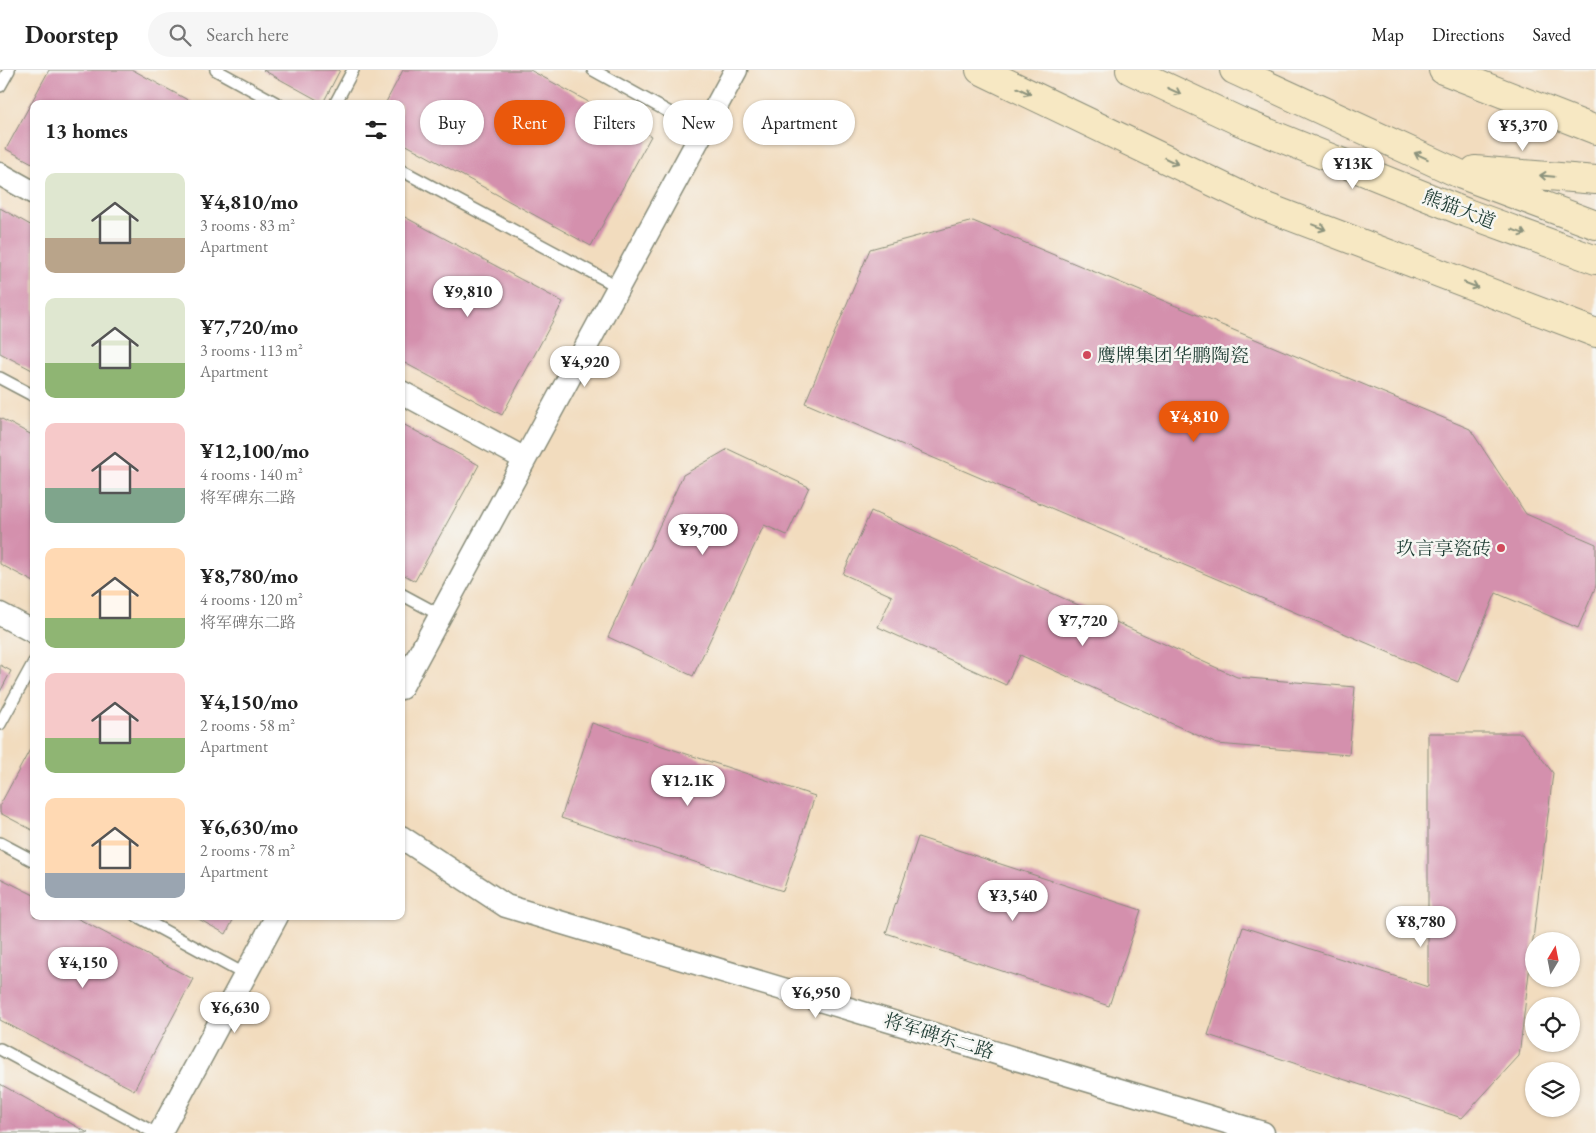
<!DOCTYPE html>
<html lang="en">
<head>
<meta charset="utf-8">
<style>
  :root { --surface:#fff; --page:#f6f6f6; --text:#222; --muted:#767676; --line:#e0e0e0; --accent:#ea580c }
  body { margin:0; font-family:"EB Garamond","Noto Serif SC",serif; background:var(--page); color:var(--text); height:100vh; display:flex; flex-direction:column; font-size:19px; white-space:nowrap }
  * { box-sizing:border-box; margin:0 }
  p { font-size:16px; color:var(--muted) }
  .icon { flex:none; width:28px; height:28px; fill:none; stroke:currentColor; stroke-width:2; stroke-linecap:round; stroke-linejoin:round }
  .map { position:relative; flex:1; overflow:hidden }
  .panel { position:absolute; left:30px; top:30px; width:375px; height:820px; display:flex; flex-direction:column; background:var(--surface); border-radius:10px; box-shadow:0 1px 4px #0004 }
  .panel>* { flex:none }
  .top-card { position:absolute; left:420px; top:30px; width:475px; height:45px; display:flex; gap:10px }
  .needle { width:32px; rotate:10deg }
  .buttons { position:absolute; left:1525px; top:862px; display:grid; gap:10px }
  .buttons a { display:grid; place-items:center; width:55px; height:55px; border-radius:50%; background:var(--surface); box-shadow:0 1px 4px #0004; font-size:25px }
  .price { position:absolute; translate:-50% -42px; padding:0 11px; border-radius:18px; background:#fff; color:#222; font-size:16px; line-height:32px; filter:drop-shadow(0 1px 2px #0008) }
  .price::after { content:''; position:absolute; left:50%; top:30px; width:15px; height:11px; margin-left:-8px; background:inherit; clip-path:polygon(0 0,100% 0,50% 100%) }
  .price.on { background:var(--accent); color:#fff }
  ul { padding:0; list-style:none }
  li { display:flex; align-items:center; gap:15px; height:125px; padding:0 15px }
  li span { display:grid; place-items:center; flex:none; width:140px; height:100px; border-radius:10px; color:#555 }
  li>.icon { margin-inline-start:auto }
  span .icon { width:60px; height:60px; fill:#fffc; stroke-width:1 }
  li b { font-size:21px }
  h2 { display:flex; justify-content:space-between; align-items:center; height:60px; padding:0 15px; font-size:21px }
  .tag { padding:0 18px; border-radius:22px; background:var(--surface); box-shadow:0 1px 4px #0004; font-size:18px; line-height:45px }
  .tag.on { background:var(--accent); color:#fff }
  header { display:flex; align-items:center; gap:30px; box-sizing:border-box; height:70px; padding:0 25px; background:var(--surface); border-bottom:1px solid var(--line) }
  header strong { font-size:24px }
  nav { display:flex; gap:28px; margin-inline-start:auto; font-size:18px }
  .search { width:350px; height:45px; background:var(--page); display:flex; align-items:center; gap:12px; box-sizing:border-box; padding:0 18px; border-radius:28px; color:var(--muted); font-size:19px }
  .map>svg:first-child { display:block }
</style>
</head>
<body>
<header>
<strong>Doorstep</strong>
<div class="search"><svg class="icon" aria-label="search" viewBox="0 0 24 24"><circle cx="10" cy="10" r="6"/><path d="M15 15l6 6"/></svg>Search here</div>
<nav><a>Map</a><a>Directions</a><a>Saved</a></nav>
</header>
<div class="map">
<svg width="1596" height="1063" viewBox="0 0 1596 1063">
  <rect width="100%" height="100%" fill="#f6f6f2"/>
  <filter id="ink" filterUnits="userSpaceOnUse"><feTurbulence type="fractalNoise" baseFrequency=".02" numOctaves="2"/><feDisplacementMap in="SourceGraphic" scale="10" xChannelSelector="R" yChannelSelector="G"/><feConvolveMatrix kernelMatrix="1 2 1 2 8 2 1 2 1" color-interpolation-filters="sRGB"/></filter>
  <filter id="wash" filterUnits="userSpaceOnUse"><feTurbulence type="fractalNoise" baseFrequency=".0096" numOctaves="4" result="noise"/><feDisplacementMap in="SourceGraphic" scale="20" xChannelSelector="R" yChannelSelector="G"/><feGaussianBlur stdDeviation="1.12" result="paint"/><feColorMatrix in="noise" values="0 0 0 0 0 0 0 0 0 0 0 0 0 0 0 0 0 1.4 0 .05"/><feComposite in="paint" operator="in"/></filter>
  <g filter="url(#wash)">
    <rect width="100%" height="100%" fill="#f2dcbe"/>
    <g id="blocks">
      <path fill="#d490ad" d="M49,0h84l62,34h-161v60l-28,-15z
        M263,0h77l-17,33z
        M403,0h127l121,66 -60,110 -190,-104v-38h-16z
        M0,138l34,19v144l-34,-18z
        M401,145l162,87 -61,113 -101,-54z
        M973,151l497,208 56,85 70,30v42l-18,42 -82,-35 -38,89 -653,-279 65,-154z
        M0,348l34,18v146l-34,-18z
        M401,353l78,42 -64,116 -14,-8z
        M728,379l81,38 -22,48 -23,-10 -71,151 -85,-39 75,-162z
        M871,441l366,166 118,10 -6,68 -132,-11 -197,-89 -14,30 -128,-58 14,-31 -49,-22z
        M0,595l11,6 -11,21z
        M592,653l223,73 -32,95 -222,-73z
        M1428,663h94l31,40 -34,283 -57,62 -254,-83 35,-108 185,60z
        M34,672v89l-34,-18v-8z
        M918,767l223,73 -32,96 -223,-73z
        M0,808l34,17v21h39l120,63 -59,111 -134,-70z
        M193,846h42l-9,18z
        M0,1014l88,49h-88z"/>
    </g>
  </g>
  <g filter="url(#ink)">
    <use href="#blocks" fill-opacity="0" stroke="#888c79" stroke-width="1"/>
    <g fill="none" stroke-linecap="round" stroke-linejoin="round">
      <g stroke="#888c79" stroke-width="14">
        <path id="lane" d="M216,0l62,34
          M593,0l110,61
          M0,16l9,-16
          M335,34l18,-34
          M401,100l218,117
          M0,308l34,18
          M401,524l39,21
          M0,654l34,-62
          M0,773l34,18
          M137,846l109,59
          M0,979l155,84"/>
      </g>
      <g stroke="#888c79" stroke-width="25">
        <path id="street" d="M0,104l34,19
          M401,322l124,67
          M0,544l34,18
          M401,618l335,-618
          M401,767l105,69 757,227
          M160,1063l117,-217"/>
      </g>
      <g stroke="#888c79" stroke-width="30">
        <path id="secondary" d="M980,0l281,135 335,128
          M1130,0l109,51 228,92 129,47
          M1234,0l228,105 134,50
          M1443,0l153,60
          M1475,100l121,10"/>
      </g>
      <use href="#lane" stroke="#fff" stroke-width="11"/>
      <use href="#street" stroke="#fff" stroke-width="22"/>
      <use href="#secondary" stroke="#f7e8c3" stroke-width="28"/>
    </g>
    <defs><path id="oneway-shaft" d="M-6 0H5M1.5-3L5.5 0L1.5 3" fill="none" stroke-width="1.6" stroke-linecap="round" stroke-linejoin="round" transform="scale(1.25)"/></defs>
    <g stroke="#8b927c">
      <use href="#oneway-shaft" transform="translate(1024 21) rotate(26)"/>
      <use href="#oneway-shaft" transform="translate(1174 21) rotate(25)"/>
      <use href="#oneway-shaft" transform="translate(1421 86) rotate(-155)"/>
      <use href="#oneway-shaft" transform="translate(1171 91) rotate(26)"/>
      <use href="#oneway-shaft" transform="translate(1547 106) rotate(-175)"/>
      <use href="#oneway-shaft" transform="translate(1319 157) rotate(21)"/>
      <use href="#oneway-shaft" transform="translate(1519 162) rotate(20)"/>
      <use href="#oneway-shaft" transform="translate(1471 215) rotate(21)"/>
    </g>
  </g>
  <g fill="#d1495b" stroke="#f6f6f2" stroke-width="2">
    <circle cx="1087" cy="285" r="5"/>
    <circle cx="1501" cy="478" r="5"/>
  </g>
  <g text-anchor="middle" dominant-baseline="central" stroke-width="5" stroke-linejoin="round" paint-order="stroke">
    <g font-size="19" fill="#1f3d34" stroke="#f6f6f2">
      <text transform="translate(1459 139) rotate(21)">熊猫大道</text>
      <text transform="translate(939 966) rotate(17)">将军碑东二路</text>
    </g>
    <g font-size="19" fill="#1f3d34" stroke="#f6f6f2" text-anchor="start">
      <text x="1097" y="285">鹰牌集团华鹏陶瓷</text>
      <text x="1491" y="478" text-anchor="end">玖言享瓷砖</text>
    </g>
  </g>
</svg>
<div class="buttons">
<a><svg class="needle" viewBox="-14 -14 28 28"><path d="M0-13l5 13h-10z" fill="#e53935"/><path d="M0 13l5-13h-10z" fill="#767676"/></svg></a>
<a><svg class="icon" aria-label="locate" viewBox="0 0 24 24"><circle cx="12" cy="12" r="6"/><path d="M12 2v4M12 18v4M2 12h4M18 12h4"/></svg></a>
<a><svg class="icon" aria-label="layers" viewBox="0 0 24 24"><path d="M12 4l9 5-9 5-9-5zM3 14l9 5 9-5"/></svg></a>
</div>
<b class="price" style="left:1523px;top:82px">¥5,370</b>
<b class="price" style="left:1353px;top:120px">¥13K</b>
<b class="price" style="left:468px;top:248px">¥9,810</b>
<b class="price" style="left:585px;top:318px">¥4,920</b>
<b class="price on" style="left:1194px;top:373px">¥4,810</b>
<b class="price" style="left:703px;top:486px">¥9,700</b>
<b class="price" style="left:1083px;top:577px">¥7,720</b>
<b class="price" style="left:688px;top:737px">¥12.1K</b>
<b class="price" style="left:1013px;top:852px">¥3,540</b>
<b class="price" style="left:1421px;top:878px">¥8,780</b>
<b class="price" style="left:83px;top:919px">¥4,150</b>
<b class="price" style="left:816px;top:949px">¥6,950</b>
<b class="price" style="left:235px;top:964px">¥6,630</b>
<div class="top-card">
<a class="tag">Buy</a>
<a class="tag on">Rent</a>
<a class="tag">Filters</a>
<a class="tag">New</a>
<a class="tag">Apartment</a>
</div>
<section class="panel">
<h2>13 homes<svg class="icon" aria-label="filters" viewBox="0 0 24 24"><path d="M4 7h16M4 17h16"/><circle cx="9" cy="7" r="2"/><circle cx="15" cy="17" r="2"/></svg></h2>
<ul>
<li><span style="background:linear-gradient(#dfe7d0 65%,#b9a48a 0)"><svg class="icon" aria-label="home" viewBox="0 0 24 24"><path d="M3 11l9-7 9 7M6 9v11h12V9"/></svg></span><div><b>¥4,810/mo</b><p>3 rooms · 83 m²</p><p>Apartment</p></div></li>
<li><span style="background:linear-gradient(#dfe7d0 65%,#8fb573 0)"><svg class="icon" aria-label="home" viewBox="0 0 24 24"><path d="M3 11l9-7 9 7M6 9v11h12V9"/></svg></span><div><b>¥7,720/mo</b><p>3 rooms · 113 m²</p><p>Apartment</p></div></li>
<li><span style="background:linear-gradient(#f6c9c9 65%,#7fa58c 0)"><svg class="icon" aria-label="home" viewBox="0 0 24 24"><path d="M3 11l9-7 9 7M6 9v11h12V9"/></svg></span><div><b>¥12,100/mo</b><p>4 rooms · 140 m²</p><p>将军碑东二路</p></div></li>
<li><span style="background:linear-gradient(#ffd9b3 70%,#8fb573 0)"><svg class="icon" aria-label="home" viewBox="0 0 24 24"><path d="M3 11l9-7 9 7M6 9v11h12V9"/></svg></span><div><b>¥8,780/mo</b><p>4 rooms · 120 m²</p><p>将军碑东二路</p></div></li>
<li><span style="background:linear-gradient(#f6c9c9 65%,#8fb573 0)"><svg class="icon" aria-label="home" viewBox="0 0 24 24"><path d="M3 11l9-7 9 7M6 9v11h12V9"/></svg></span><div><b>¥4,150/mo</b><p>2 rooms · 58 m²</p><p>Apartment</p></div></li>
<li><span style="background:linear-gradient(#ffd9b3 75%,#9aa5b1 0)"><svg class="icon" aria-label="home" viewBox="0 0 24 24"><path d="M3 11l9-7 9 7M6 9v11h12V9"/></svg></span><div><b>¥6,630/mo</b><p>2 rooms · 78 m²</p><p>Apartment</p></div></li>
</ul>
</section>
</div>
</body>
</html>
